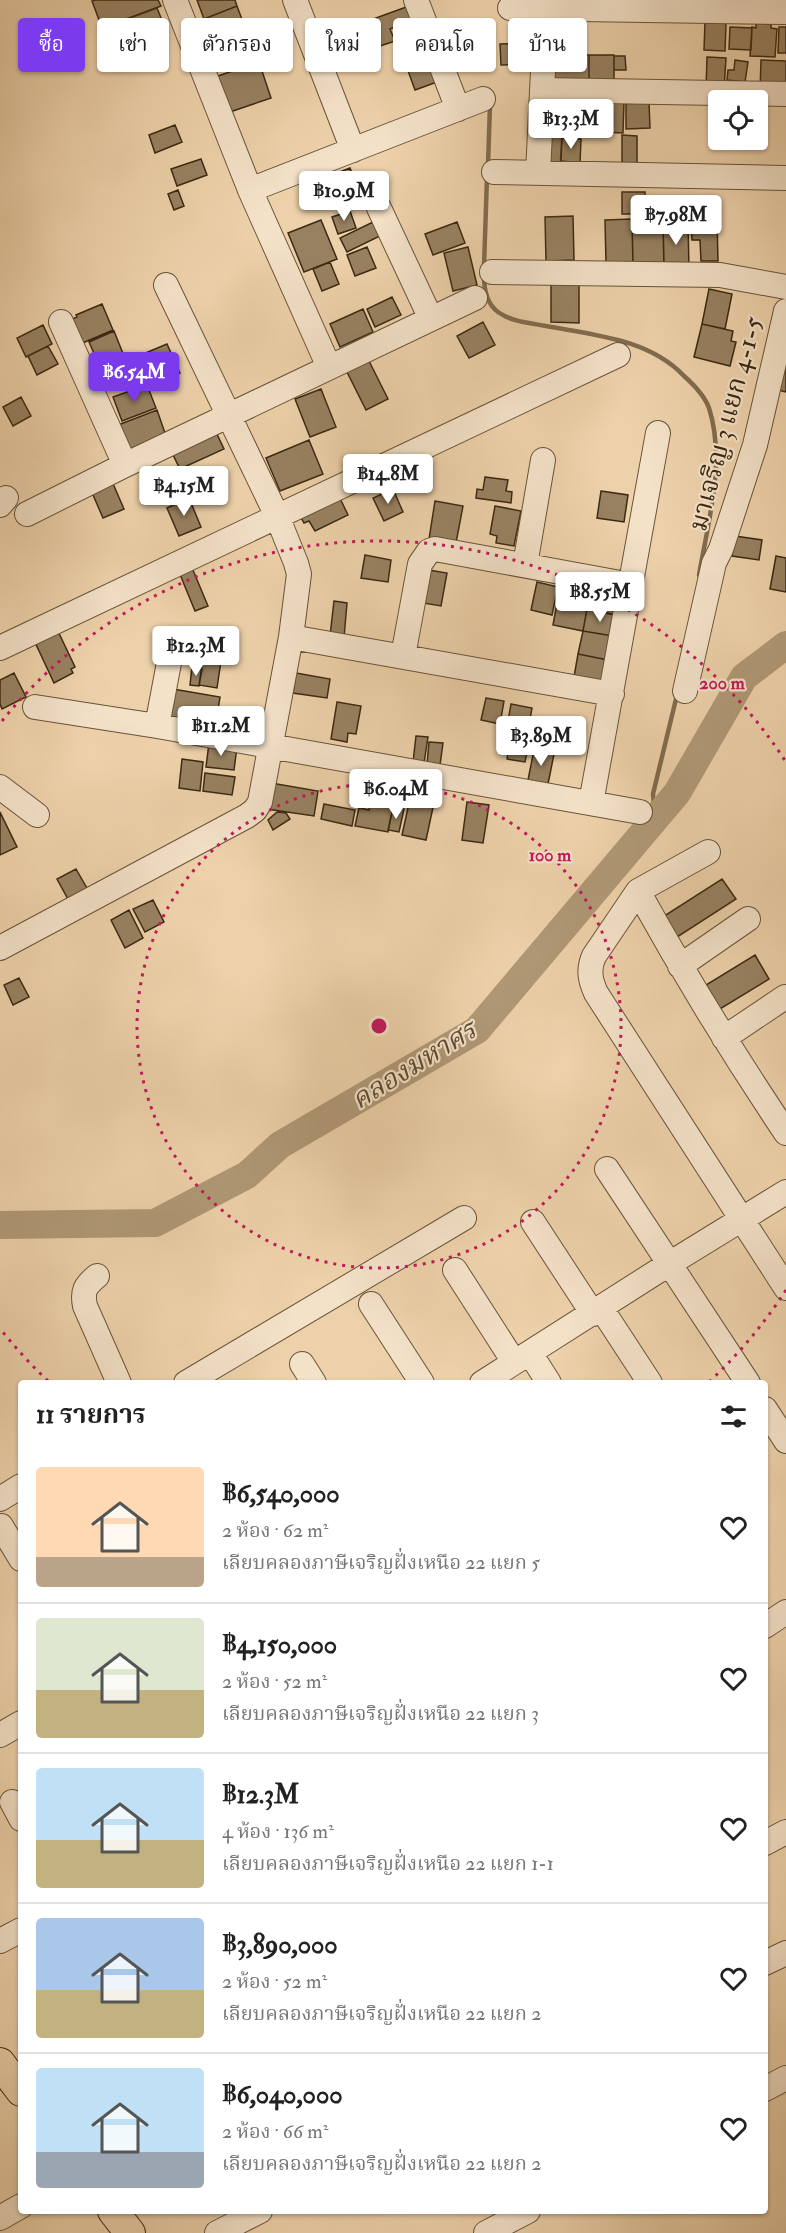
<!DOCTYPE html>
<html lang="th">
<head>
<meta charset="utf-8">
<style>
  :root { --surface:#fff; --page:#f6f6f6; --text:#222; --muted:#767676; --line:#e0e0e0; --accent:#7c3aed }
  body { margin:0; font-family:"IM FELL Double Pica","Noto Serif Thai",serif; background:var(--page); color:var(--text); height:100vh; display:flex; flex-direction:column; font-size:22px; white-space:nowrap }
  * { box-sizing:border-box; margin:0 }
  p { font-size:20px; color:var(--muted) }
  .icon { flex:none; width:33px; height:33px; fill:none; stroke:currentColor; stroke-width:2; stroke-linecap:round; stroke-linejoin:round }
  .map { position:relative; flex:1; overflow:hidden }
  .sheet { position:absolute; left:18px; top:1380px; width:750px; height:834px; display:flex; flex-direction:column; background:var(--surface); border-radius:6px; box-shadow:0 2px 4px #0004 }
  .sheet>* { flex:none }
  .banner { position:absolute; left:18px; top:18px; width:750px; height:54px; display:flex; gap:12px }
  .controls { position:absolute; left:708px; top:90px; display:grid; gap:12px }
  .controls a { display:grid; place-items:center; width:60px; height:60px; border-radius:6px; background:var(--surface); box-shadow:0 2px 4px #0004; font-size:30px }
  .price { position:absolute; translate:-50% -51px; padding:0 14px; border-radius:6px; background:#fff; color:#222; font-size:20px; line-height:39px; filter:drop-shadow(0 2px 3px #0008) }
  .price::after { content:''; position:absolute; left:50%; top:36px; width:18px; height:14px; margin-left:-9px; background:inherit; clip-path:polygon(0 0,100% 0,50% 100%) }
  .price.current { background:var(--accent); color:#fff }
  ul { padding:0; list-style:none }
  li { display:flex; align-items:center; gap:18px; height:150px; padding:0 18px }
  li+li { border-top:2px solid var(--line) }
  li span { display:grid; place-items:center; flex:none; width:168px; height:120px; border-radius:6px; color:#555 }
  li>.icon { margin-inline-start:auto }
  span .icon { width:72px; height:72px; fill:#fffc; stroke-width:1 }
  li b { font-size:26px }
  h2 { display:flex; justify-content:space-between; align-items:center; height:72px; padding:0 18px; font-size:26px }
  .pill { padding:0 21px; border-radius:6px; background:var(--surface); box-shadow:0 2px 4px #0004; font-size:21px; line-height:54px }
  .pill.current { background:var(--accent); color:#fff }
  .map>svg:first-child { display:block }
</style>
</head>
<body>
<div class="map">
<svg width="786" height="2233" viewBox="0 0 786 2233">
  <rect width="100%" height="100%" fill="#edd1aa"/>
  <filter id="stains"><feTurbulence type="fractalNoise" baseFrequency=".00333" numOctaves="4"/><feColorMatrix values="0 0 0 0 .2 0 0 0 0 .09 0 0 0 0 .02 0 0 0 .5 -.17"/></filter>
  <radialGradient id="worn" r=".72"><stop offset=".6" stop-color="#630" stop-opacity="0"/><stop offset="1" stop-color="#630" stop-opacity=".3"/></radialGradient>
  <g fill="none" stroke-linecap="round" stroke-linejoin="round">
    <path stroke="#816c4e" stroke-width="4.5" d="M488,165l2,-60
      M484,267l3,-90
      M484,276c0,13 3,28 14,36 14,10 32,11 48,14 48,9 103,13 138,50 9,8 21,21 25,32 17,53 -1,114 -10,167
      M655,818l-2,-24 24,-99"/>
    <path stroke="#b09876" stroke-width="28" d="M0,1225l155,-2 92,-48 33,-30 197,-115 200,-237 67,-116 42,-32"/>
  </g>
  <path fill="#988161" stroke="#3b2a12" stroke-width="1.5" d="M95,0h63l3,6 -59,22 -10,-27z
    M197,0h38l2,6 -33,13z
    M237,6l9,24 -29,11 -3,-8 -4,2 -6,-16z
    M409,6l5,14 -24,9 5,12 -21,7 -9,-26z
    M157,8l9,22 -54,21 -9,-23z
    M557,21h23v31h-23z
    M705,22l21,1 -1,28 -21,-1z
    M756,23l15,1v4l6,1 -2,28 -25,-1 2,-29 4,1z
    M730,27l22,1 -1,22 -22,-1z
    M779,27h7v26h-8z
    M529,43l1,21 -29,1 -1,-21z
    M551,55h38v28l-38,5z
    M589,55h25v30l-25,1z
    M614,56h11l1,14h-12z
    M707,57l19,1 -2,32 -18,-1z
    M429,60l8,22 -22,8 -8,-22z
    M735,60l13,2 -3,20 -18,-2 1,-10h6z
    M761,60l25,1v32l-26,-1z
    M259,62l12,36 -44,15 -12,-36z
    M602,101h22l-1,32 -21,-1z
    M626,103h23l1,25 -24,1z
    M175,125l7,17 -27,11 -6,-18z
    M546,134l16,1 -2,34 -16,-1z
    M622,135l15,1v29h-15z
    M562,138l19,1 -1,24 -19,-2z
    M201,159l6,16 -30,11 -6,-17z
    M350,168l13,32 -18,7 -13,-32z
    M331,172l11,27 -17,7 -11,-27z
    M178,190l6,16 -10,4 -6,-16z
    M622,192h23v22h-23z
    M350,211l6,17 -18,6 -6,-17z
    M573,216l1,44 -28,1 -1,-44z
    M632,219l1,43 -27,1 -1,-43z
    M321,220l16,39 -33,13 -16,-39z
    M691,221h26l1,40h-17l-1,-21h-8z
    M373,222l7,14 -33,16 -7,-14z
    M457,222l8,21 -32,12 -8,-21z
    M663,222h25l1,48h-25z
    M663,222l1,42h-31l-1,-41z
    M367,247l9,21 -21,8 -8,-21z
    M468,247l9,38 -24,6 -9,-38z
    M330,262l9,22 -17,7 -9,-22z
    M551,280h28v43l-28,-1z
    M709,289l23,5 -7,35 -23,-5z
    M392,297l9,18 -26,12 -8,-18z
    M102,304l11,26 -35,15 -10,-24 9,-4 -1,-2z
    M363,309l10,23 -33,15 -10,-23z
    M483,322l12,23 -26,13 -12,-22z
    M702,324l31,7 -2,10 5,1 -6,24 -36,-9z
    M43,325l9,19 -26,13 -9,-19z
    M114,331l10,25 -24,11 -11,-25z
    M167,344l13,29 -31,13 -13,-29z
    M48,346l10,18 -21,11 -9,-19z
    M367,357l21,42 -22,11 -21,-42z
    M786,358v34l-8,-2z
    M126,359l9,21 -24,10 -3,-8 -9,3 -5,-13z
    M147,385l9,23 -34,13 -9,-24z
    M321,389l15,38 -26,10 -15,-38z
    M21,397l10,19 -18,10 -10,-19z
    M157,410l9,26 -38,15 -10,-26z
    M215,430l9,19 -44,20 -9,-18z
    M309,440l14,34 -43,17 -14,-33z
    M485,477l23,3 -2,11 6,1 -1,11 -35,-5 1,-9 6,1z
    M111,479l13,30 -21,9 -13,-30z
    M393,489l10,23 -19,9 -11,-23z
    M601,491l27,4 -4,27 -27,-4z
    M337,492l11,23 -33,16 -6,-10 -5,2 -6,-11z
    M189,498l12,29 -22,9 -12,-28z
    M435,501l28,5 -7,37 -27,-4z
    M495,506l26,5 -7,35 -18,-3 1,-7 -7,-2z
    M735,536l27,4 -3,20 -27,-4z
    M365,555l26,5 -3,22 -27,-4z
    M776,556l10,2v34l-16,-3z
    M190,563l18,43 -13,5 -16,-39z
    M423,569l24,4 -6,33 -24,-4z
    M537,582l21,5 -6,28 -21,-5z
    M592,584l28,5 -5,26 -28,-6z
    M334,601l13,2 -3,35 -14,-2z
    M557,603l30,6 -4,22 -30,-6z
    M587,609l30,6 -4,21 -30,-5z
    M56,627l19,40 -4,2 2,4 -19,10 -21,-45z
    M583,631l30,5 -5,24 -30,-6z
    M578,654l30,6 -5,28 -29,-11z
    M203,659l18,2 -4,27 -18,-3z
    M192,667l10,2 -3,17 -9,-1z
    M14,673l12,24 -24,12 -2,-5v-24z
    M296,673l34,6 -3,19 -34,-5z
    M173,689l47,8 -5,31 -46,-8z
    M486,698l18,3 -4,23 -19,-4z
    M337,702l24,4 -5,28 -8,-1 -1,9 -16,-3z
    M511,704l21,4 -4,22 -21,-3z
    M511,733l19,4 -5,25 -18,-3z
    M416,736l12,1 -4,26 -11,-1z
    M429,742l14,1 -3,22 -13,-1z
    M209,743l28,4 -3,23 -28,-3z
    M534,750l20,4 -6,30 -20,-4z
    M182,759l21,3 -3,29 -21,-3z
    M205,773l30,4 -3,18 -29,-4z
    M421,780l17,4 -12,56 -24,-5 9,-41 7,1z
    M271,783l47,8 -4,25 -47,-7z
    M374,784l23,5 -9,43 -33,-6 4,-18 10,2z
    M467,802l22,3 -6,38 -21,-3z
    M324,804l31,6 -3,16 -31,-7z
    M393,807l11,2 -5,23 -11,-2z
    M0,812l17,35 -17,8z
    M277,812l9,1 4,6 -17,11 -5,-10z
    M76,869l12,21 -19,11 -12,-22z
    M722,879l14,20 -65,42 -13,-21z
    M153,900l11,22 -19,10 -12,-23z
    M129,910l14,28 -18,10 -14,-28z
    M755,955l14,24 -49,30 -14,-24z
    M19,978l10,19 -16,8 -9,-20z"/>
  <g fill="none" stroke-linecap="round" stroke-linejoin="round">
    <g stroke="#685438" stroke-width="26">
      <path id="minor" d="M175,0l75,190 79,177
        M295,0l58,150
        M416,0l42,109
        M510,8l276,4
        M542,90l244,4
        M494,172l292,6
        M538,173l8,-164
        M250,190l233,-91
        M379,208l52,111
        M492,272l228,3 66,12
        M61,322l64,143
        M0,505l6,-7
        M27,514l98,-49 350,-167
        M525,565l18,-105
        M291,637l321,57
        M0,648l618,-293
        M403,656l17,-92 9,-13 6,-2 196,36
        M685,691l29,-128 7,-14 34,-104 31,-134
        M35,707l122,19 483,86
        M157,726l15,-79
        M0,787l37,28
        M591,803l67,-370
        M708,852l-70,39 -44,65c-6,13 -4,24 2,37l190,295
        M638,891c46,83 95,163 148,242
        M0,948l247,-132 8,-6 5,-8 31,-165 8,-63 -3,-11 -19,-47 -111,-231
        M680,966l68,-47
        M724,1038l61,-41
        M607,1169l141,214
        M533,1222l60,92
        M455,1270l59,92
        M97,1276c-12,10 -15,15 -12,30l34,77
        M371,1304l51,79
        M601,1308l49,75
        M530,1353l19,30
        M302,1364l12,19
        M186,1383l278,-165
        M482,1383l187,-119 117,-72
        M765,1409l21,32
        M0,1499l21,-13
        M1,1526l20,33
        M765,1626l21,-14
        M0,1735l21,-12
        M12,1802l9,17
        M765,1843l21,-11
        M0,1941l21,-11
        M765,1963l21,-10
        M765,2089l21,-11
        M0,2218l21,-12
        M217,2233l43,-22
        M486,2233l42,-22"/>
    </g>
    <g stroke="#3b2a12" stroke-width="32">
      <path id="major" d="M0,2063l21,28
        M113,2211l17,22"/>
    </g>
    <use href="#minor" stroke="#f3e1c8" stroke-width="24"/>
    <use href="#major" stroke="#edd1aa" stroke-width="30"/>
  </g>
  <g fill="none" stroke="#c2185b" stroke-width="3" stroke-dasharray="3 6">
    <circle cx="379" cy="1026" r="242"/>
    <path d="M786 1290A485 485 0 0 1 710 1381M48 1381A485 485 0 0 1 2 1331M2 721A485 485 0 0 1 786 762"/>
  </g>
  <g text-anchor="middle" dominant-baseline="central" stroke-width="4.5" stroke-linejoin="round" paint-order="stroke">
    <g font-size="26" fill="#3b2a12" stroke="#f3e1c8">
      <text transform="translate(726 424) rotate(-75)">มาเจริญ 3 แยก 4-1-5</text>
    </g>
    <g font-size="27" font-style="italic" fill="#5e4b30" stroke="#f3e1c8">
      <text transform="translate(414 1065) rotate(-32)">คลองมหาศร</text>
    </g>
  </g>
  <circle cx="379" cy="1026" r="9" fill="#c2185b" stroke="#f3e1c8" stroke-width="3"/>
  <g font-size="18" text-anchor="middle" font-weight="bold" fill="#c2185b" stroke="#f3e1c8" stroke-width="4.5" stroke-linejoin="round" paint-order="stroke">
    <text x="722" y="689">200 m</text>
    <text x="550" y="861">100 m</text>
  </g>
  <rect width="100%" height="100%" filter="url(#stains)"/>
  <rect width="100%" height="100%" fill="url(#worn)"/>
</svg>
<div class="controls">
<a><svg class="icon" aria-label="locate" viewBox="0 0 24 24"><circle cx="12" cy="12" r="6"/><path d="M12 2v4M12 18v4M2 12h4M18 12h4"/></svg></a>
</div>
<b class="price" style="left:571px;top:150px">฿13.3M</b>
<b class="price" style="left:344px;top:222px">฿10.9M</b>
<b class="price" style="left:676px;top:246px">฿7.98M</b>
<b class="price current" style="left:134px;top:403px">฿6.54M</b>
<b class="price" style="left:388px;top:505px">฿14.8M</b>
<b class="price" style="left:184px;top:517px">฿4.15M</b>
<b class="price" style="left:600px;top:623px">฿8.55M</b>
<b class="price" style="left:196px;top:677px">฿12.3M</b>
<b class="price" style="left:221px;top:757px">฿11.2M</b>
<b class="price" style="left:541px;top:767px">฿3.89M</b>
<b class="price" style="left:396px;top:820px">฿6.04M</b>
<div class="banner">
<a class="pill current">ซื้อ</a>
<a class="pill">เช่า</a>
<a class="pill">ตัวกรอง</a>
<a class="pill">ใหม่</a>
<a class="pill">คอนโด</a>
<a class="pill">บ้าน</a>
</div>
<section class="sheet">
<h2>11 รายการ<svg class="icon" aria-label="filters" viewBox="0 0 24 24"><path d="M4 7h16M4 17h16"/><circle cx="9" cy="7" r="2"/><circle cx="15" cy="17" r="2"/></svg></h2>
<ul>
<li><span style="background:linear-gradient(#ffd9b3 75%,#b9a48a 0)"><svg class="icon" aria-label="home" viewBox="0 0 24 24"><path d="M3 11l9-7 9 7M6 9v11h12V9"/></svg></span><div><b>฿6,540,000</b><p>2 ห้อง · 62 m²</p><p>เลียบคลองภาษีเจริญฝั่งเหนือ 22 แยก 5</p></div><svg class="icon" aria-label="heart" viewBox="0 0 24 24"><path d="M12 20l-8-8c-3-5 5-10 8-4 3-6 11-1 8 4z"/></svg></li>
<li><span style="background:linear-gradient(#dfe7d0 60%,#c2b280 0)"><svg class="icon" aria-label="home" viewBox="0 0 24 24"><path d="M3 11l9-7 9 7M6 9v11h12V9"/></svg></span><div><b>฿4,150,000</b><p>2 ห้อง · 52 m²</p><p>เลียบคลองภาษีเจริญฝั่งเหนือ 22 แยก 3</p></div><svg class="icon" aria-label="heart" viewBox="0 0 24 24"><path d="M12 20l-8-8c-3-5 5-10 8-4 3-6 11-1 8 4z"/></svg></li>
<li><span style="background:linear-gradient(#bfe0f5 60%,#c2b280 0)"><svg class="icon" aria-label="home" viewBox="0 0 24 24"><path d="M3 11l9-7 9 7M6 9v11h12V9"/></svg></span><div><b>฿12.3M</b><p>4 ห้อง · 136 m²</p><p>เลียบคลองภาษีเจริญฝั่งเหนือ 22 แยก 1-1</p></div><svg class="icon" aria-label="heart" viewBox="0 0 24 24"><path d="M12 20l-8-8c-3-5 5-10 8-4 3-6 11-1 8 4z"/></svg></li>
<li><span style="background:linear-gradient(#a9c7e8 60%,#c2b280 0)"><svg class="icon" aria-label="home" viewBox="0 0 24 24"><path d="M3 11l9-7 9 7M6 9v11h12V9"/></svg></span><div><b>฿3,890,000</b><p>2 ห้อง · 52 m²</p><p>เลียบคลองภาษีเจริญฝั่งเหนือ 22 แยก 2</p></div><svg class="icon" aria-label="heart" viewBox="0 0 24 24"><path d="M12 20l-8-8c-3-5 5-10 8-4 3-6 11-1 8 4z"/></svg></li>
<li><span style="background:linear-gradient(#bfe0f5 70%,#9aa5b1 0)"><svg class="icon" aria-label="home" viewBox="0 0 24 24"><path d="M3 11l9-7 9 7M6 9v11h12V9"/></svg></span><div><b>฿6,040,000</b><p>2 ห้อง · 66 m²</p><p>เลียบคลองภาษีเจริญฝั่งเหนือ 22 แยก 2</p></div><svg class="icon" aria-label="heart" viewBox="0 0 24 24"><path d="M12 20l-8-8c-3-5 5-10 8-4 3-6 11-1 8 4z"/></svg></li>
</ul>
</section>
</div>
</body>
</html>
